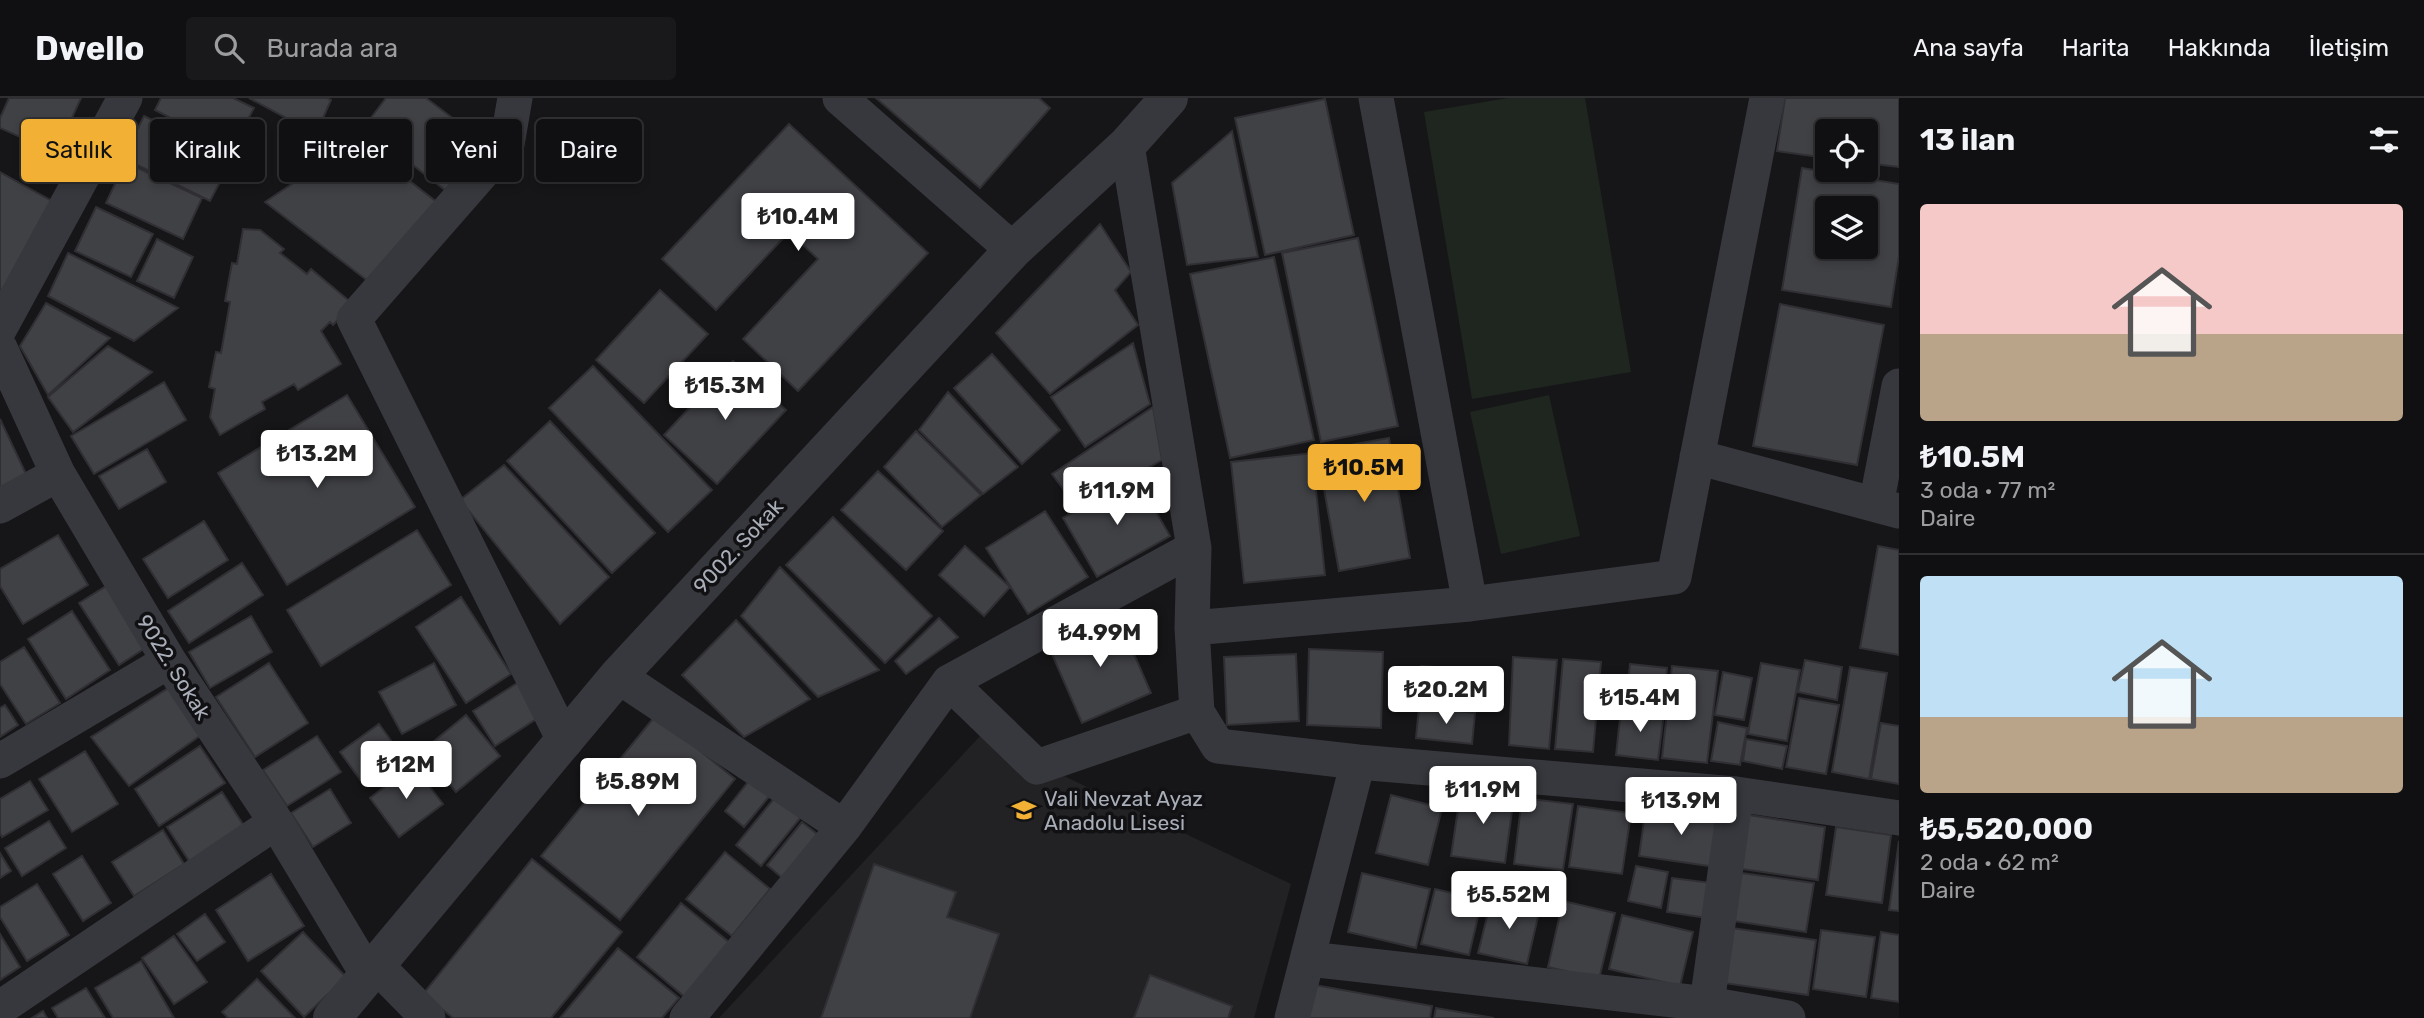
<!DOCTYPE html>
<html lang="tr">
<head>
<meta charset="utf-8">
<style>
  :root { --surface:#101012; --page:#19191b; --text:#f1f3f6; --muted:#9c9d9f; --line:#303032; --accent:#f2b134 }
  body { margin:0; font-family:Rubik,sans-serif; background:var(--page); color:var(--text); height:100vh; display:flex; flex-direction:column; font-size:26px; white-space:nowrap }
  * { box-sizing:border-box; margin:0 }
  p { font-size:23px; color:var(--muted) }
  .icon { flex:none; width:38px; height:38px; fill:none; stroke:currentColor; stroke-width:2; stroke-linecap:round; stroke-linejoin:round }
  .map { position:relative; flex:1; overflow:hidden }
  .details { display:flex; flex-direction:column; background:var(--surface); width:525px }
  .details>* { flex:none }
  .top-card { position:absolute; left:21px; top:21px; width:665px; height:63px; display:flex; gap:14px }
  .controls { position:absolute; left:1815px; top:21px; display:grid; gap:14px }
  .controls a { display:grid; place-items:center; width:63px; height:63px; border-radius:7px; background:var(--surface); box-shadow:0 4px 10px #0003,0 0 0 2px var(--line); font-size:35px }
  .price { position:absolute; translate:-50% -60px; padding:0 16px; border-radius:7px; background:#fff; color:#222; font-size:23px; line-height:46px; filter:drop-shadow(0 2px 4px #0008) }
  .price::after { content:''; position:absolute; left:50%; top:42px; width:21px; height:16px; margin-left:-10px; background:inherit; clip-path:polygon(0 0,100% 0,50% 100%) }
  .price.current { background:var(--accent); color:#111 }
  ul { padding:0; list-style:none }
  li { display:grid; align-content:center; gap:14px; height:371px; padding:0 21px }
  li+li { border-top:2px solid var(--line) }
  li span { display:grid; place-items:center; height:217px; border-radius:7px; color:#555 }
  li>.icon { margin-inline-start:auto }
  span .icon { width:126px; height:126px; fill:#fffc; stroke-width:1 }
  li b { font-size:30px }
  h2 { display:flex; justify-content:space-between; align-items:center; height:84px; padding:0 21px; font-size:30px }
  .pill { padding:0 24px; border-radius:7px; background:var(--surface); box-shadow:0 4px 10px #0003,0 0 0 2px var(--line); font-size:24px; line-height:63px }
  .pill.current { background:var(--accent); color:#111 }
  header { display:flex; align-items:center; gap:42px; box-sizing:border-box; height:98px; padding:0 35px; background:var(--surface); border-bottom:2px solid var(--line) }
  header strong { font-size:33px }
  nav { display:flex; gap:38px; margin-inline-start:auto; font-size:24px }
  .search { width:490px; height:63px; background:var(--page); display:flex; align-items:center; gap:18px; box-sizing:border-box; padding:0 24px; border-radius:7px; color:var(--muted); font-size:26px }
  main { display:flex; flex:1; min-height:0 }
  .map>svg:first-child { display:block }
</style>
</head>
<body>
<header>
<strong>Dwello</strong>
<div class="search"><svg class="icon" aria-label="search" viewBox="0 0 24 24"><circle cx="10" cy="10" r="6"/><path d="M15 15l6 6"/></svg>Burada ara</div>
<nav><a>Ana sayfa</a><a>Harita</a><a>Hakkında</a><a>İletişim</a></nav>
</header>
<main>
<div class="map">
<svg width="1899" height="920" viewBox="0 0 1899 920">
  <rect width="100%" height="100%" fill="#161618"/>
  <path fill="#222225" d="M980,638l311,148 -37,134h-535z"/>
  <path fill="#1e261f" d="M1508,0h77l46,274 -159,27 -48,-287z
    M1549,297l31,141 -79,18 -31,-142z"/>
  <path fill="#404145" stroke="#303034" stroke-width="2" fill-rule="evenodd" d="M9,0h72l-25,55 -56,-25v-10z
    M161,0h72l21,10 -22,41 -77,-39z
    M249,0h78l4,2 -15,34z
    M386,0h40l66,50 -38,49 -90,-70z
    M876,0h163l11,10 -70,80z
    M1785,0h114v69l-33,-4v-32h-39v27l-50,-7z
    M1325,1l29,136 -89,20 -30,-137z
    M144,18l88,43 -22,42 -87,-43z
    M789,26l139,129 -130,138 -55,-52 75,-80 -29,-27 -73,78 -54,-51z
    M1232,33l26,126 -71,8 -15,-82z
    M357,42l86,67 -70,78 -108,-83z
    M125,64l77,36 -19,41 -77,-36z
    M1802,70l97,16v72l-8,51 -109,-17zM1827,110h39v39h-39z
    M0,74l59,33 -44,85 -15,1z
    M96,109l57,27 -22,43 -56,-26z
    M1100,126l31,48 -16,18 23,35 -88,69 -54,-61z
    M243,131l17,1 24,19 -4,4 27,21 4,-5 42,35 -20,21 -3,-3 -9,9 20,33 -43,26 -4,-6 -32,18 3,7 -45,26 -10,-18 5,-28 -6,-2 7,-35 5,1 9,-51 -5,-1 7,-38 5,1z
    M1358,140l40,188 -77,16 -39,-189z
    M157,141l36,18 -19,41 -37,-17z
    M68,155l110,55 -44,33 -86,-45z
    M1274,159l40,183 -84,18 -40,-184z
    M660,192l48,44 -64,69 -48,-43z
    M46,205l64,35 -62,57 -28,-49z
    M1780,206l104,21 -27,140 -104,-19z
    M1133,245l17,61 -65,43 -34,-50z
    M108,248l44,26 -79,60 -25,-35z
    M992,256l68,76 -38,34 -68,-76z
    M733,263l53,49 -69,74 -53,-49z
    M593,268l119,124 -44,42 -119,-124z
    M164,284l22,38 -92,54 -23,-38z
    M948,294l70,75 -35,27 -64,-64z
    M347,297l68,112 -128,78 -69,-112z
    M1153,309l9,53 -85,48 -25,-34z
    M0,321l26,55 -26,19z
    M550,323l105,112 -43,40 -105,-112z
    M916,333l65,64 -39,32 -58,-60z
    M1389,340l21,120 -71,13 -22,-120z
    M147,351l19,33 -47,27 -20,-33z
    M1312,355l13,122 -81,8 -13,-121z
    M504,367l105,112 -49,47 -100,-124z
    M878,373l65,60 -37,39 -65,-60z
    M1136,379l34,59 -73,41 -34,-59z
    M1045,413l43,66 -60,37 -42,-66z
    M833,419l99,99 -47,47 -99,-98z
    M204,423l24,39 -60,38 -25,-39z
    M417,432l34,55 -130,81 -34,-56z
    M58,437l30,50 -65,39 -23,-38v-17z
    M965,448l45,41 -26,29 -45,-41z
    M1878,448l21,4v105l-39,-7z
    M242,465l21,32 -74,48 -21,-32z
    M780,469l99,103 -61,27 -77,-81z
    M111,485l39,62 -31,20 -40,-62z
    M461,499l50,77 -45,29 -50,-76z
    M72,513l38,59 -44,29 -38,-60z
    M1117,517l34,78 -69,30 -34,-78z
    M251,518l21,36 -62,36 -21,-36z
    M939,520l19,19 -52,37 -11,-13z
    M736,522l74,79 -66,38 -62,-62z
    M24,549l36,56 -34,21 -26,-40v-22z
    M1309,551l74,3 -2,76 -74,-3z
    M1296,556l3,67 -72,4 -3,-68z
    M1513,559l44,3 -8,89 -40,-4z
    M1563,561l38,3 -8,90 -38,-3z
    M1805,562l37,7 -5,33 -39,-8z
    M269,565l39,60 -53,34 -39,-60z
    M434,565l22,42 -54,29 -23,-42z
    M1761,565l39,7 -13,71 -39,-7z
    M1630,566l37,4 -4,41 -37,-4z
    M1421,568l57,4 -3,37 -56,-3z
    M1672,568l46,5 -11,92 -45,-5z
    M1850,569l37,6 -18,106 -37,-7z
    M1723,574l29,6 -8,42 -29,-5z
    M181,582l30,48 -82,58 -38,-49z
    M522,582l22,34 -49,32 -22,-35z
    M1799,600l40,7 -13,69 -40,-7z
    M5,607l13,20 -18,12v-29z
    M1419,609l56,6 -3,31 -56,-6z
    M1621,611l43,4 -6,47 -42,-5z
    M466,617l34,41 -44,36 -34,-41z
    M656,617l79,64 -115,141 -79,-64z
    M1718,624l29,6 -7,37 -29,-4z
    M1881,625l18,3v58l-28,-5z
    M379,626l24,33 -39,28 -24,-33z
    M317,638l24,36 -54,34 -24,-36z
    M1746,641l41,7 -5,23 -39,-8z
    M200,648l25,37 -66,43 -24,-37z
    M85,653l33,53 -46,28 -33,-53z
    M413,667l30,39 -44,33 -29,-39z
    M752,679l20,16 -28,34 -19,-16z
    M30,683l18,29 -46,27 -2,-4v-34z
    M330,691l21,34 -38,24 -22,-34z
    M1461,691l53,7 -9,67 -54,-7z
    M222,694l24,37 -55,35 -24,-37z
    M777,697l25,21 -41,50 -25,-21z
    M1391,697l51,13 -14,57 -52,-12z
    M1522,700l51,6 -10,66 -49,-6z
    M1578,708l53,7 -9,61 -53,-7z
    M1646,709l77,11 -7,49 -77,-11z
    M1743,716l82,13 -7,53 -83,-12z
    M49,723l17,27 -44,28 -17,-28z
    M802,724l19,15 -35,44 -19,-16z
    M1836,729l55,8 -9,68 -56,-8z
    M163,732l21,34 -50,32 -22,-34z
    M1899,743v70l-10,-1z
    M725,754l45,37 -38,47 -46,-37z
    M0,755l11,18 -11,7z
    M82,758l29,47 -28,18 -30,-47z
    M532,761l90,73 -71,86h-98l-30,-24z
    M874,766l82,28 -9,25 52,17 -29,84h-149z
    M1636,768l32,6 -7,36 -33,-7z
    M1734,774l80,11 -8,49 -79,-12z
    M1362,775l68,16 -14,59 -68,-16z
    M271,776l33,52 -56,35 -32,-51z
    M1672,780l40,5 -5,35 -40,-6z
    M37,786l32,51 -42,26 -27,-44v-10z
    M1435,791l47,11 -13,55 -48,-11z
    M1492,799l48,11 -13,56 -49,-11z
    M1563,803l52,12 -16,66 -51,-12z
    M681,805l49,40 -44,55 -49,-41z
    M205,816l20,28 -28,19 -20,-27z
    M1622,817l71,17 -13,54 -71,-17z
    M1725,829l91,13 -8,55 -91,-13z
    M1821,832l54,7 -9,60 -53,-8z
    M303,834l43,45 -42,40 -43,-46z
    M1881,834l18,3v67l-28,-4z
    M0,836l20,33 -20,13z
    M174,838l33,46 -33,22 -32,-46z
    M618,850l61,50 -17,20h-102z
    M141,863l33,57h-61l-18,-30z
    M1150,877l82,31 -4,12h-94z
    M257,881l38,39h-67l-6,-6z
    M1309,886l123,22 -2,12h-127z
    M86,890l19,30h-47l-6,-10z
    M1436,910l58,10h-60z
    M43,913l4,7h-15z"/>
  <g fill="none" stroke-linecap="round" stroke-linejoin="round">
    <path stroke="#37383d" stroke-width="35" d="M515,0l-8,46 -153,175 211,423
      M840,0l173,152
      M1376,0l94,506
      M1127,47l67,403 -2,80 5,84
      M0,230l125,-230
      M0,250l58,126 111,187 107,161 92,153
      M1697,359l202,54
      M1876,407l23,-119
      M0,408l58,-32
      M1192,530l278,-24 204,-27 93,-479
      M618,578l226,151 105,-145 88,85 160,-55 21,34 140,16 378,32 163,24
      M949,584l245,-134
      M0,663l169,-100
      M1309,861l399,45 80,14
      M376,867l52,53
      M0,910l276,-186
      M687,920l157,-191
      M1292,920l66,-256
      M1705,920l31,-224"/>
    <path stroke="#37383d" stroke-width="38" d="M332,920l286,-342 395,-426 114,-105 42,-47"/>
  </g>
  <defs>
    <g id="school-bare" transform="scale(1.89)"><path d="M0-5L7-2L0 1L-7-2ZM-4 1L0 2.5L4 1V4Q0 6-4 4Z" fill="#f2b134" stroke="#111113" stroke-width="2.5" paint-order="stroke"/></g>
  </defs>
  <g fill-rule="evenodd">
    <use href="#school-bare" x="1024" y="712"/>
  </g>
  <g text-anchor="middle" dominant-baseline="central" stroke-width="7" stroke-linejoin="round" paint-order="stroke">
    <g font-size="21" fill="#a8adb8" stroke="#111113">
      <text transform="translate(738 448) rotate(-47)">9002. Sokak</text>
      <text transform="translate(174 569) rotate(58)">9022. Sokak</text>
    </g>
    <g font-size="21" fill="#a8adb8" stroke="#111113" text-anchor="start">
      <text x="1044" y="700">Vali Nevzat Ayaz<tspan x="1044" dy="24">Anadolu Lisesi</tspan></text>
    </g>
  </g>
</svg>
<div class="controls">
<a><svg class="icon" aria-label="locate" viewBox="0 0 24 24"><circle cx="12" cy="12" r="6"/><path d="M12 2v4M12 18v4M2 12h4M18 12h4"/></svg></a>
<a><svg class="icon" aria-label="layers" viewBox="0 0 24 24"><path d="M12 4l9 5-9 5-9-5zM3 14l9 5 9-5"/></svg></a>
</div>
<b class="price" style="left:798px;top:155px">₺10.4M</b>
<b class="price" style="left:725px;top:324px">₺15.3M</b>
<b class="price" style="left:317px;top:392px">₺13.2M</b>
<b class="price current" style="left:1364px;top:406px">₺10.5M</b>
<b class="price" style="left:1117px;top:429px">₺11.9M</b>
<b class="price" style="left:1100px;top:571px">₺4.99M</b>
<b class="price" style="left:1446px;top:628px">₺20.2M</b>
<b class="price" style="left:1640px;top:636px">₺15.4M</b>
<b class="price" style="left:406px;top:703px">₺12M</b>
<b class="price" style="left:638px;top:720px">₺5.89M</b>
<b class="price" style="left:1483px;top:728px">₺11.9M</b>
<b class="price" style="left:1681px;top:739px">₺13.9M</b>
<b class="price" style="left:1509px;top:833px">₺5.52M</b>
<div class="top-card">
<a class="pill current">Satılık</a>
<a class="pill">Kiralık</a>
<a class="pill">Filtreler</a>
<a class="pill">Yeni</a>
<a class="pill">Daire</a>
</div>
</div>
<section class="details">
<h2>13 ilan<svg class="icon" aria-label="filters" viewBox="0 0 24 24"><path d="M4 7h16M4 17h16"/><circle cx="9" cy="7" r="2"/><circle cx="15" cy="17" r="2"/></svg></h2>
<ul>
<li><span style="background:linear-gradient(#f6c9c9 60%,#b9a48a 0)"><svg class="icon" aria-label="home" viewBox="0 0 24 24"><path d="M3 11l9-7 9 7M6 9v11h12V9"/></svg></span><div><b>₺10.5M</b><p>3 oda · 77 m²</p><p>Daire</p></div></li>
<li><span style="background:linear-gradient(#bfe0f5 65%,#b9a48a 0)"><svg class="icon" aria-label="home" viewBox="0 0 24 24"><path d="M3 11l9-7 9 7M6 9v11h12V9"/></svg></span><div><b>₺5,520,000</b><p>2 oda · 62 m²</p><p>Daire</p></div></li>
</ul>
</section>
</main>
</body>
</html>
